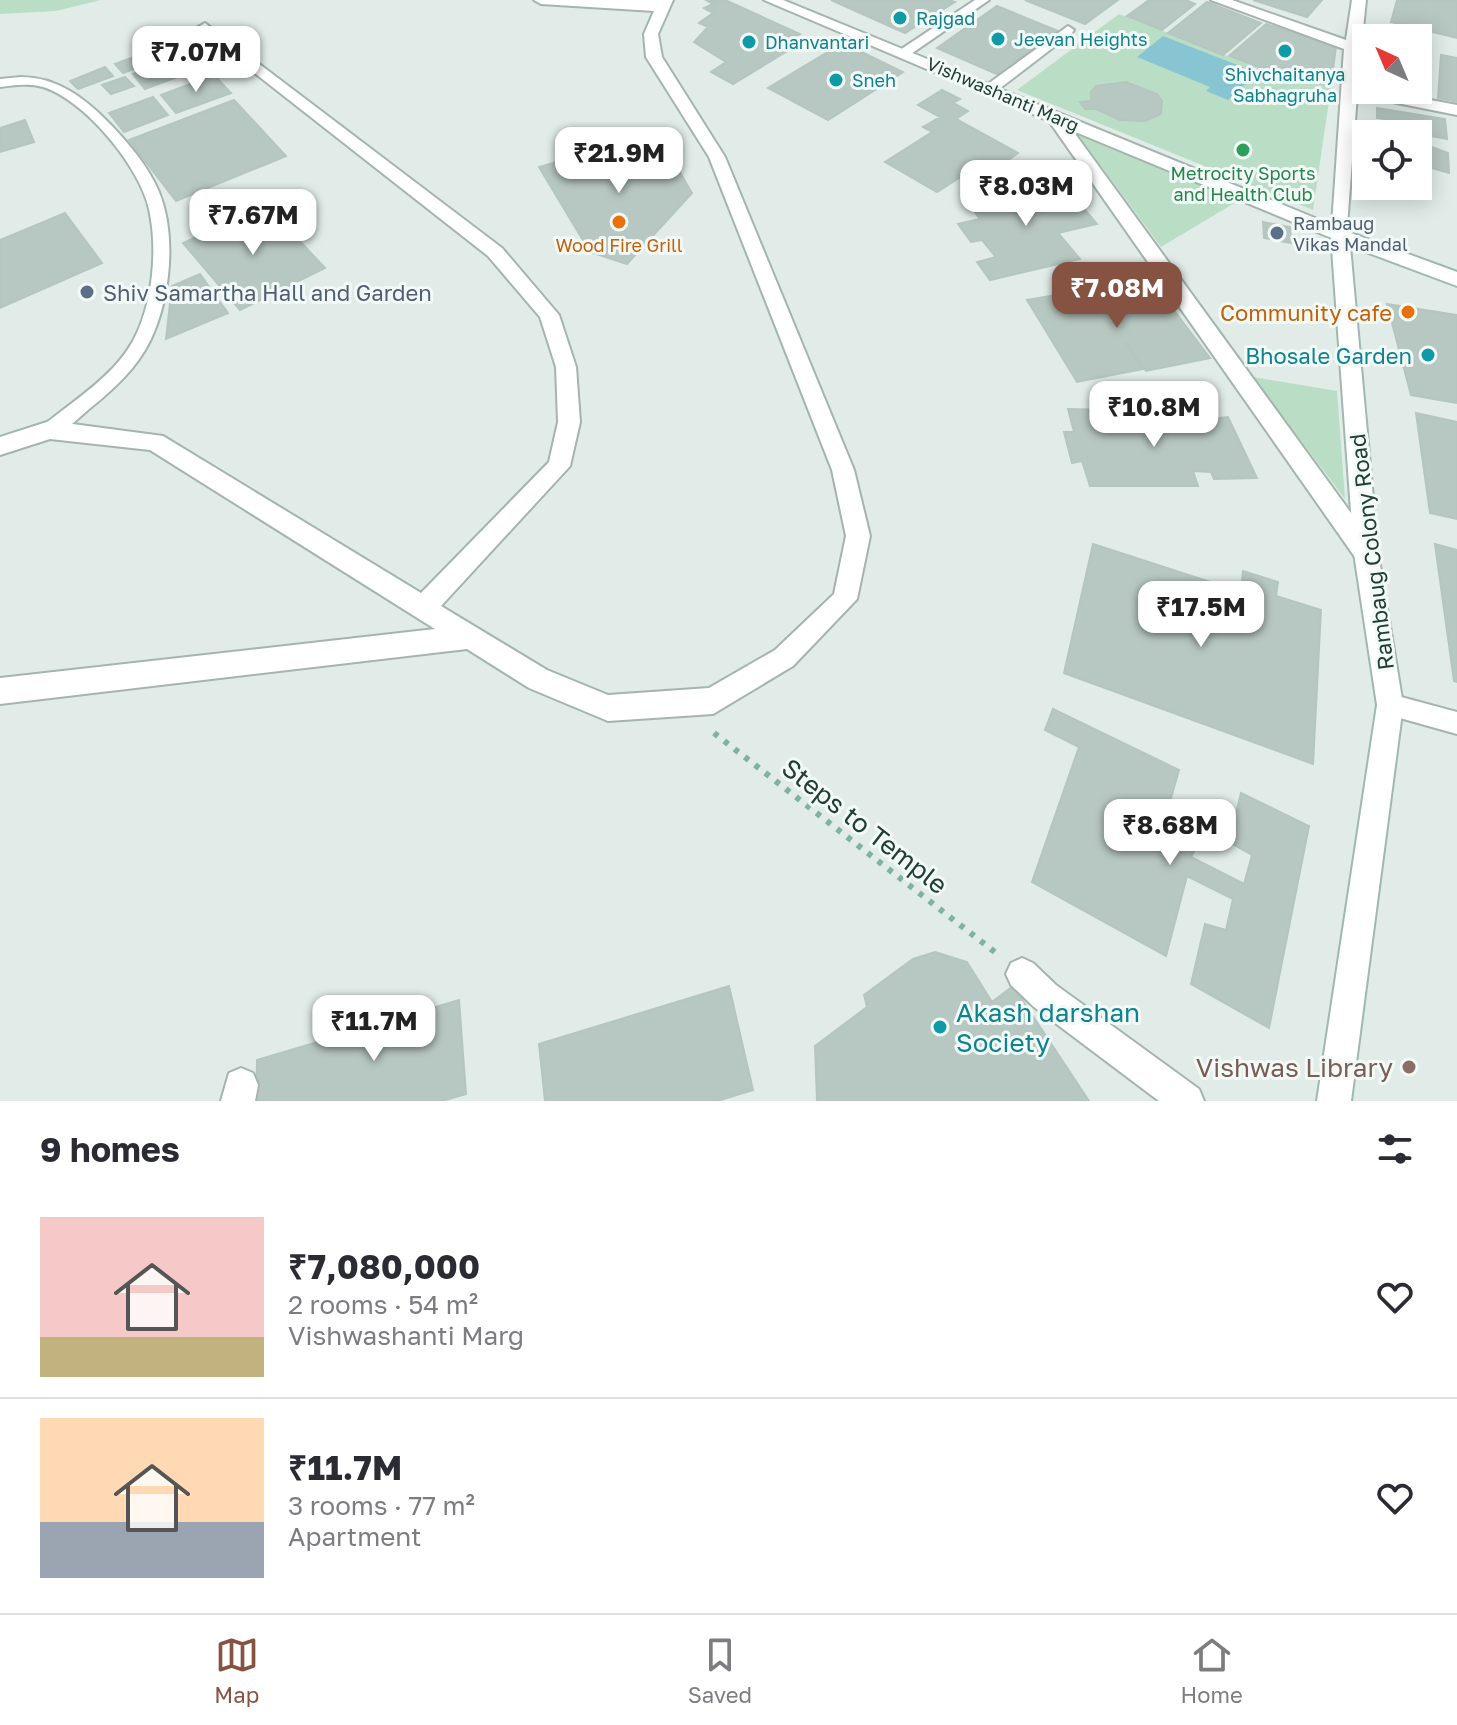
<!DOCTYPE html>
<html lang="en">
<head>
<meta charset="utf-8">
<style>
  :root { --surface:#fff; --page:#f2f2f3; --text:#2b2b33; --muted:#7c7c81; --line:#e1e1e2; --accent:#865343 }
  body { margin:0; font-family:"Golos Text",sans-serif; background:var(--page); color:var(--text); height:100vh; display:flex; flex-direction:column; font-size:30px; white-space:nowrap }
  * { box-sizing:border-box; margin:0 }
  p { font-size:26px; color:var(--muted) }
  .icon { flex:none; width:44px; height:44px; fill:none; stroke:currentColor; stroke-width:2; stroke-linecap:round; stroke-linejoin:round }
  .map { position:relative; height:1101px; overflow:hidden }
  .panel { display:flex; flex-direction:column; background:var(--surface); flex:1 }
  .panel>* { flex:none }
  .needle { width:52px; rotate:316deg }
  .buttons { position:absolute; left:1352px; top:24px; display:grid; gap:16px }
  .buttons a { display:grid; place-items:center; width:80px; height:80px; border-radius:0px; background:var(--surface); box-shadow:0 4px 20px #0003; font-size:40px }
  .price { position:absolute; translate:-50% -68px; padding:0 18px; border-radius:16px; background:#fff; color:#222; font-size:26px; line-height:52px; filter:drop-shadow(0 2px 4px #0008) }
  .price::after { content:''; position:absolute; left:50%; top:48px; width:24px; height:18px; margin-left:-12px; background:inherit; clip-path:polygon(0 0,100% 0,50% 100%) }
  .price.active { background:var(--accent); color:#fff }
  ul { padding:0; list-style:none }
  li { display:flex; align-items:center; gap:24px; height:200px; padding:0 40px }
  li+li { border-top:2px solid var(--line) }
  li span { display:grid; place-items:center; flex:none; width:224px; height:160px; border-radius:0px; color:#555 }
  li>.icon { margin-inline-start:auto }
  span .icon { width:96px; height:96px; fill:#fffc; stroke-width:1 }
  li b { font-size:34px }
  h2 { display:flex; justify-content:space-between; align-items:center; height:96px; padding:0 40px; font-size:34px }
  .dock { display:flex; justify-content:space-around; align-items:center; height:112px; border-top:2px solid var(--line); background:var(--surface); font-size:22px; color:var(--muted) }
  .dock a { display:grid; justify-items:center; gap:4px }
  .dock .active { color:var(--accent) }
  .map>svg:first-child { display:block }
</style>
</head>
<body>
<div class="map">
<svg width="1457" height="1101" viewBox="0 0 1457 1101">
  <rect width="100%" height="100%" fill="#e1ece8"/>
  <path fill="#badec5" d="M0,0h101l-45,11 -56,3z
    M1119,14l144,56 68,17 -18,123 -296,-120z
    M1076,132l162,69 -77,46z
    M1253,377l84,14 8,108z"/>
  <path fill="#88c5d3" d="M1163,36l95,37 -30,27 -22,-9 4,-4 -73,-30z"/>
  <path fill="#b7c7c1" stroke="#b4c6bf" stroke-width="2" d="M706,0h19l75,34 -5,3 9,4 -71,43 -22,-12 15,-10 -32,-20 14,-15 -9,-4 14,-10 -9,-5 9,-4z
    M831,0h118l6,2 -50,31z
    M1025,0h93l-33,24z
    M1149,0h37l9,4 -33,26 -35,-14z
    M1253,0h69l-15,17z
    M1397,0l60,1v37l-66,-16z
    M1207,2l54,21 -38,32 -55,-22z
    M997,6l61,25 -59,44 -62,-27z
    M1266,24l70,22 -5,40 -67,-17 -35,-13z
    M843,43l60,29 -75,48 -60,-32z
    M167,45l9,8 -53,20 -8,-9z
    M1418,51l8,1 -1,44 -28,-6h21z
    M1441,55l16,3v44l-19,-4z
    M173,60l12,14 -40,15 -12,-15z
    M105,67l8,9 -35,13 -8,-8z
    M214,75l17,18 -55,20 -15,-18z
    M125,77l9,9 -23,8 -9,-9z
    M1126,82l31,12 5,7 -1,13 -16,7 -25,-1 -24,-11h-11l-5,-7 11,-1v-9l5,-6z
    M942,90l18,9 -7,4 15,8 -12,8 62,34 -25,18 -12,-7 -44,28 -52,-30 47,-30 -9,-5 17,-10 -22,-12z
    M153,97l15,18 -44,17 -15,-19z
    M234,100l52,56 -110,45 -47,-61z
    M1377,108l68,11 2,20 -21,-4v10l22,8 1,20 -31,-9v-30h-35l1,-15 -7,-1z
    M25,120l9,22 -34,10v-24z
    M657,133l35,60 -65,71 -37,-12 -51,-85z
    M1059,180l38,44 -39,9 22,26 -90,21 -13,-18 19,-5 -14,-17 -11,2 -13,-18 22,-5 -16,-21 34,-7 15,19 6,-1 -14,-18z
    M266,205l59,63 -85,42 -57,-67z
    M65,213l37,50 -102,45v-68z
    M1263,222l27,5 1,16 -27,-5z
    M200,274l28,39 -62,26 6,-53z
    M1148,276l62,82 -64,13 -21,-29 18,27 -66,13 -50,-82 64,-11 15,23 8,-2 -17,-26z
    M1387,304l70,11v88l-46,-8z
    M1068,409l87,2 3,7 29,3 41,-4 29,61 -43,1 -3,-7 -18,-1 5,15h-108l-8,-25 -10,2 -8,-31h10z
    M1416,413l41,9v97l-27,-6z
    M1093,544l148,48 2,-21 35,11 -2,14 45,14 -8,154 -249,-91z
    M1435,544l22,6v132l-3,-1z
    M1053,709l126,61 -16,56 35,18 -7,13 53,27 8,-29 -23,-13 12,-49 68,33 -40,202 -78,-44 14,-60 21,6 7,-31 -46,-23 -21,80 -134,-74 47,-135 -34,-17z
    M935,952l32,10 25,40 21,-16 76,115h-272l-2,-55 52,-39 -3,-12 49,-36z
    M729,986l24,104 -36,11h-172l-6,-57z
    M459,1000l7,94 -24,7h-186l1,-41z"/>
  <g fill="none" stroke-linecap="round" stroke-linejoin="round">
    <g stroke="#a4b4af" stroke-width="4">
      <path id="lane" d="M975,0h14l-81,56h-8v-6z
        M1068,26l6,4 -2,3 -77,59h-10v-6z
        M21,77c36,0 64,21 89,47 19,20 38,42 49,68 18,44 11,108 -9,149 -13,26 -34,46 -56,64 -13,10 -28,27 -44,32l-9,-7 3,-5c30,-25 69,-48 89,-84 20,-37 25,-92 16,-132 -9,-42 -64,-109 -106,-122 -14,-4 -29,-2 -43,0v-8z
        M1390,694l67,18v22l-75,-21 -3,-8 3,-8z"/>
    </g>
    <g stroke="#a4b4af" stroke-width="4">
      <path id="street" d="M534,0h139l-15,34 4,23 63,100 129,313 16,66 -13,63 -64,67 -80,48 -105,7 -79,-33 -62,-39 -467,55v-26l435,-49 -285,-179 -100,-11 -50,16v-18l50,-16 113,15 258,157 128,-131 9,-40 -2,-55 -16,-50 -52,-61 -288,-226 -2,-3 7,-4 297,225 57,67 17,52 4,55 -10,44 -129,140 106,64 61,25 101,-7 66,-38 59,-56 12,-58 -14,-66 -123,-313 -63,-100 -2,-23 10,-23 -113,-7z
        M764,0h19l549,225 12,-176 -133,-49h21l114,40 6,-40h14l-9,86 100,19v10l-100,-20 -11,144h-12l-261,-108 302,415 3,7 -3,7 -9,3 -9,-3 -308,-439z
        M1022,958l11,5 23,22 143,104 5,12h-45l-125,-94 -23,-22 -5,-11 5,-11z
        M241,1068l12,5 5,12 -3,16h-34l8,-28z"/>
    </g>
    <g stroke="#9fb8b0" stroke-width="4">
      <path id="secondary" d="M1340,229l117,43v14l-107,-40 28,307 25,152 -52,396h-34l60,-396 -23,-152 -23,-318z"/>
    </g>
    <path stroke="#81b1a3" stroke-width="6" stroke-dasharray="5 8" stroke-linecap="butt" d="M714,733l282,220"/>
    <use href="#lane" fill="#fff" fill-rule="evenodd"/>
    <use href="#street" fill="#fff" fill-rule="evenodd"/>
    <use href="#secondary" fill="#fff" fill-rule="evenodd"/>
  </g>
  <g fill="#0f9aa8" stroke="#f2f9f6" stroke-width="3">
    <circle cx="900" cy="18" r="8"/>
    <circle cx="998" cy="39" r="8"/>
    <circle cx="749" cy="42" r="8"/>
    <circle cx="1285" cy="51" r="8"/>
    <circle cx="836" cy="80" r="8"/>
    <circle cx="1428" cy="355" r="8"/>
    <circle cx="940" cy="1027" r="8"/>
  </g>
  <circle fill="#2e9e5b" stroke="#f2f9f6" stroke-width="3" cx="1243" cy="150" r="8"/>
  <g fill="#e8710a" stroke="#f2f9f6" stroke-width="3">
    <circle cx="619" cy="222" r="8"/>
    <circle cx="1408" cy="312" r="8"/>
  </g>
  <g fill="#5c6f8a" stroke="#f2f9f6" stroke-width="3">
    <circle cx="1277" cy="233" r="8"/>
    <circle cx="87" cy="292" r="8"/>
  </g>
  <circle fill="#8d6e63" stroke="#f2f9f6" stroke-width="3" cx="1409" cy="1067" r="8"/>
  <g text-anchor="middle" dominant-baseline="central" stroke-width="6" stroke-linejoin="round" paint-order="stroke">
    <g font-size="18" fill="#0d838f" stroke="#f2f9f6" text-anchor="start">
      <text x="916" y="18">Rajgad</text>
      <text x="1014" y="39">Jeevan Heights</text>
      <text x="765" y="42">Dhanvantari</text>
      <text x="1285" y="74" text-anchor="middle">Shivchaitanya<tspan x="1285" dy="21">Sabhagruha</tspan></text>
      <text x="852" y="80">Sneh</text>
    </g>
    <g font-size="18" fill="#213e37" stroke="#f2f9f6">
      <text transform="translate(1003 94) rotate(23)">Vishwashanti Marg</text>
    </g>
    <g font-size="18" fill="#27864d" stroke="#f2f9f6">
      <text x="1243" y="173">Metrocity Sports<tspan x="1243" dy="21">and Health Club</tspan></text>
    </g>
    <g font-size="18" fill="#4e5e75" stroke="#f2f9f6" text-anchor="start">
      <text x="1293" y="223">Rambaug<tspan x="1293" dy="21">Vikas Mandal</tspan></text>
    </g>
    <g font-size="18" fill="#c56008" stroke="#f2f9f6">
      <text x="619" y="245">Wood Fire Grill</text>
    </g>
    <g font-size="22" fill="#4e5e75" stroke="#f2f9f6" text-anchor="start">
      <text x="103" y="292">Shiv Samartha Hall and Garden</text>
    </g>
    <g font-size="22" fill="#c56008" stroke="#f2f9f6" text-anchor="end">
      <text x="1392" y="312">Community cafe</text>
    </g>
    <g font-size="22" fill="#0d838f" stroke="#f2f9f6" text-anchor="end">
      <text x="1412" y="355">Bhosale Garden</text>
    </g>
    <g font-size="22" fill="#213e37" stroke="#f2f9f6">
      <text transform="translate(1371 552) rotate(-97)">Rambaug Colony Road</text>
    </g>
    <g font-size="26" fill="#213e37" stroke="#f2f9f6">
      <text transform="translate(865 826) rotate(38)">Steps to Temple</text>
    </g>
    <g font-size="26" fill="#0d838f" stroke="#f2f9f6" text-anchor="start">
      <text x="956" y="1012">Akash darshan<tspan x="956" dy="30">Society</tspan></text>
    </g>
    <g font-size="26" fill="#785e54" stroke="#f2f9f6" text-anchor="end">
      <text x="1393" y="1067">Vishwas Library</text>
    </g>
  </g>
</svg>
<div class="buttons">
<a><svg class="needle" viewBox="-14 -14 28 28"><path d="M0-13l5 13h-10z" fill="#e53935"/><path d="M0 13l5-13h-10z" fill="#7c7c81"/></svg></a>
<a><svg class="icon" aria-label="locate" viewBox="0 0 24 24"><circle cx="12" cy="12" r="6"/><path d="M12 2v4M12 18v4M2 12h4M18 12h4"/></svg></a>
</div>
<b class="price" style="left:196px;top:94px">₹7.07M</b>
<b class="price" style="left:619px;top:195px">₹21.9M</b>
<b class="price" style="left:1026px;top:228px">₹8.03M</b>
<b class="price" style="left:253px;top:257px">₹7.67M</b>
<b class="price active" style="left:1117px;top:330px">₹7.08M</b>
<b class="price" style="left:1154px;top:449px">₹10.8M</b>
<b class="price" style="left:1201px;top:649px">₹17.5M</b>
<b class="price" style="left:1170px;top:867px">₹8.68M</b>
<b class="price" style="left:374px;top:1063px">₹11.7M</b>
</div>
<section class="panel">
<h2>9 homes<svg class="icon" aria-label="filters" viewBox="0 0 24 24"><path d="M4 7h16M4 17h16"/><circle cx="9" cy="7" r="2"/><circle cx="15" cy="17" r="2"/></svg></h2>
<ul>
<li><span style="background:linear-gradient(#f6c9c9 75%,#c2b280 0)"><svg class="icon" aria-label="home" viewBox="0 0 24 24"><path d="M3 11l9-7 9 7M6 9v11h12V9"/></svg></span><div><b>₹7,080,000</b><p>2 rooms · 54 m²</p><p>Vishwashanti Marg</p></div><svg class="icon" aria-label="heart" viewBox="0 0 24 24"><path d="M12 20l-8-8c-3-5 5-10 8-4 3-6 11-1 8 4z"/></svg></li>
<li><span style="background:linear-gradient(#ffd9b3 65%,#9aa5b1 0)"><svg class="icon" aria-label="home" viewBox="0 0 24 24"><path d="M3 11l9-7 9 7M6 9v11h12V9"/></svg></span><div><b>₹11.7M</b><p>3 rooms · 77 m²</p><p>Apartment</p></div><svg class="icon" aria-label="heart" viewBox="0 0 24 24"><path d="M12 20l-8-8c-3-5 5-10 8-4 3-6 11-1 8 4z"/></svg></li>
</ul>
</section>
<nav class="dock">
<a class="active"><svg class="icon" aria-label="map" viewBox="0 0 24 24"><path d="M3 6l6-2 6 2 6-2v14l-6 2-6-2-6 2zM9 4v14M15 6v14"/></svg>Map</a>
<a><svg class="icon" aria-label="saved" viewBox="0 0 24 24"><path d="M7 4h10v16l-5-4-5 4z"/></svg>Saved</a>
<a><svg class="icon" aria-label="home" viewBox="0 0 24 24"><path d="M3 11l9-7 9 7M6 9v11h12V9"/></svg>Home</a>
</nav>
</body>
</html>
